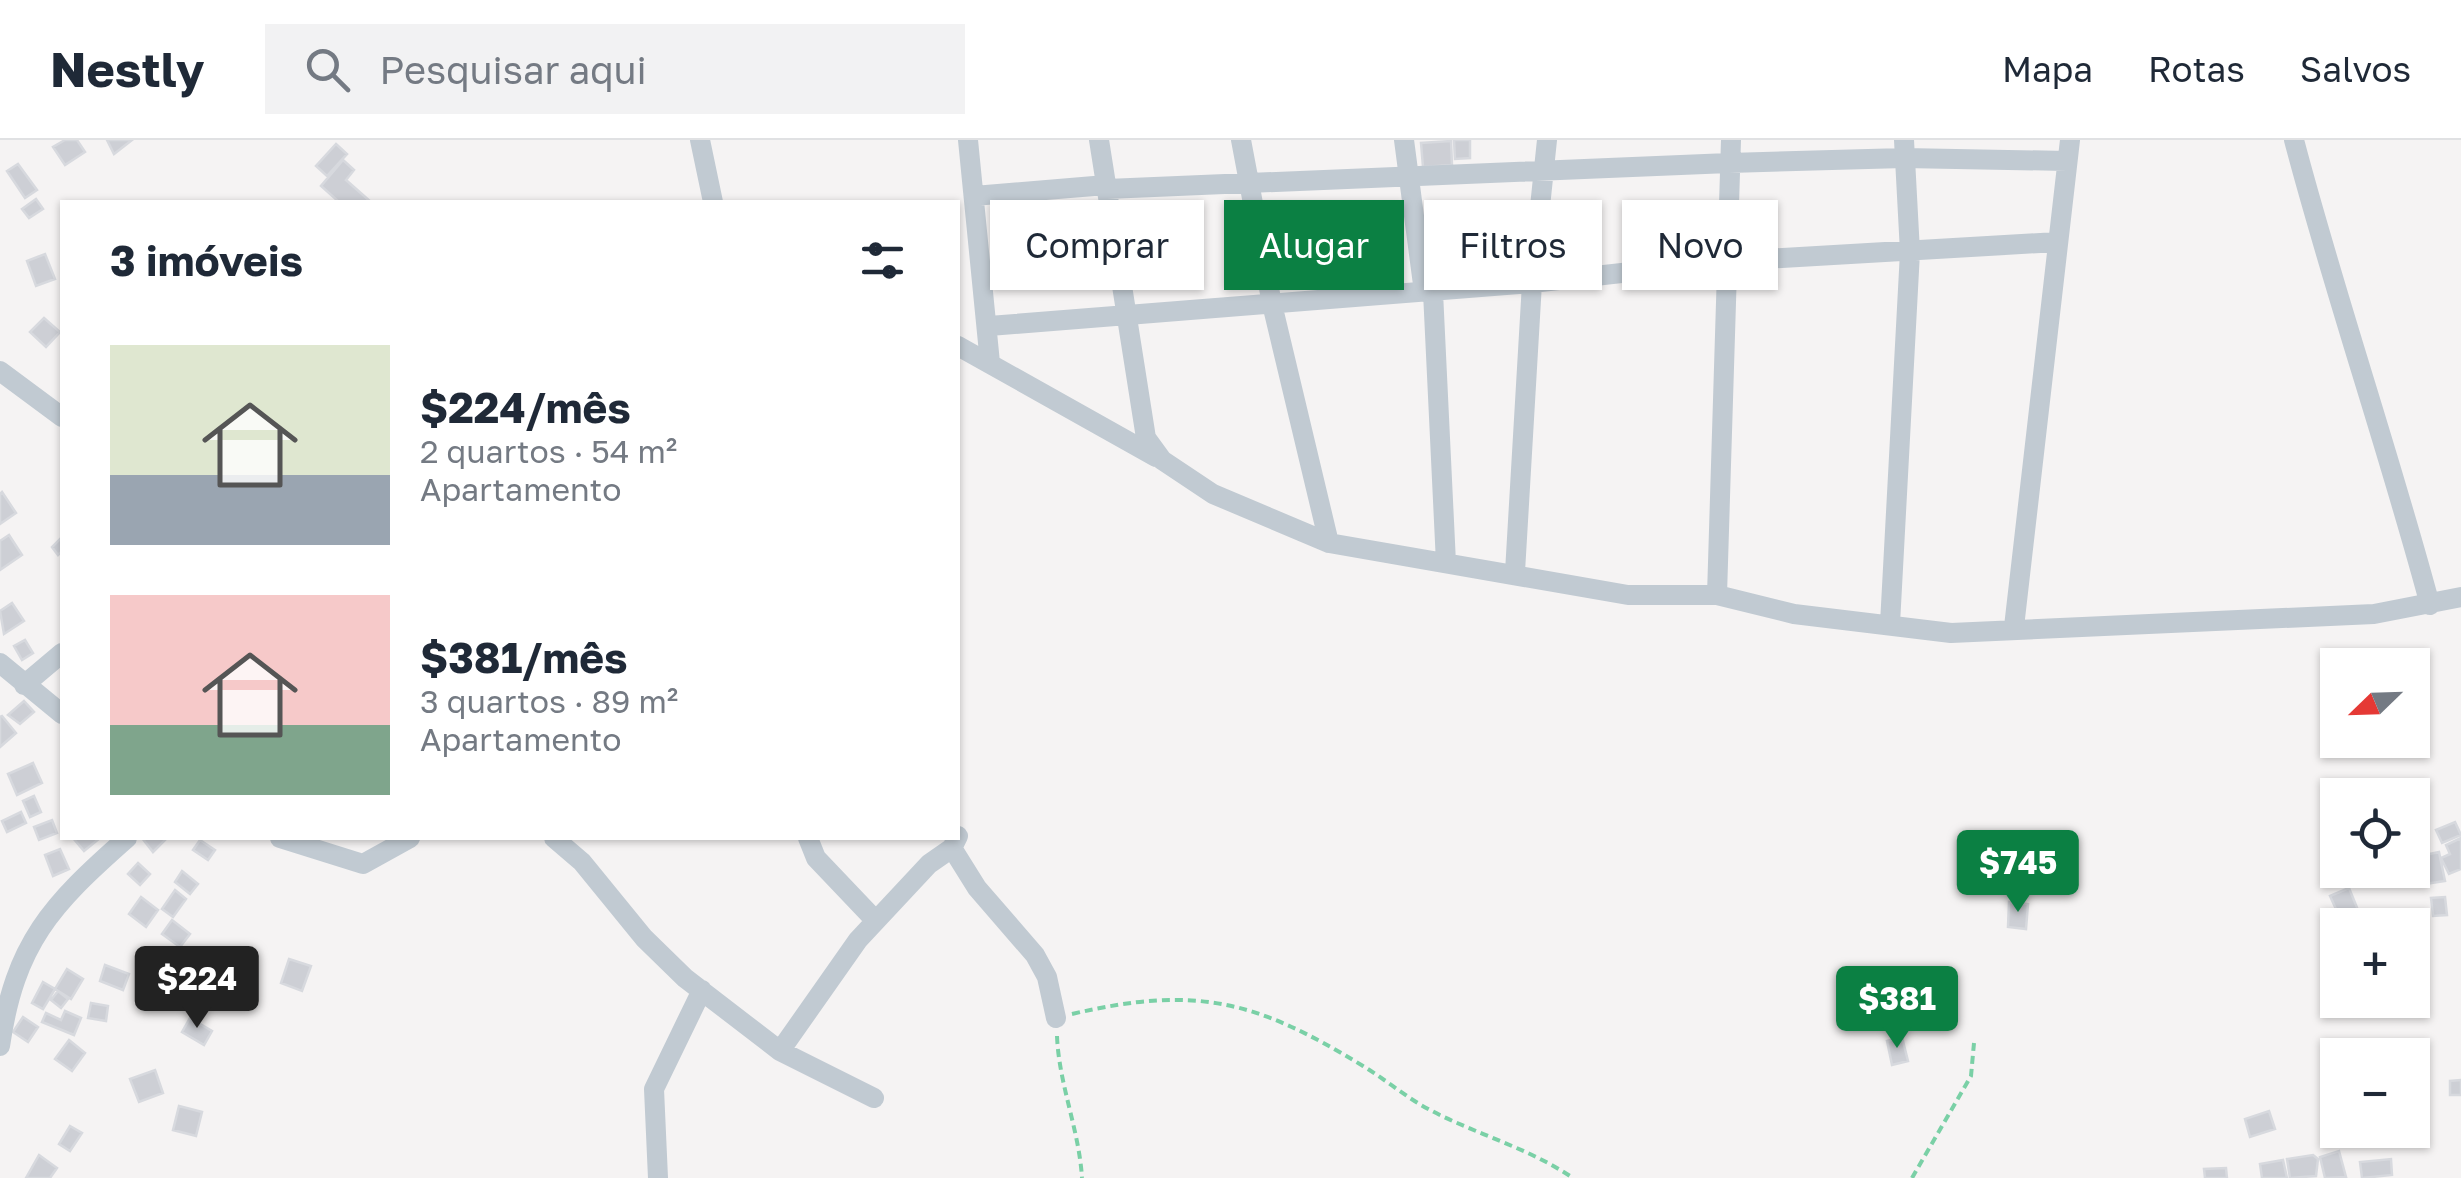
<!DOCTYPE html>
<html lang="pt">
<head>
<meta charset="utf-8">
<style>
  :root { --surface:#fff; --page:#f2f2f3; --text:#1f2937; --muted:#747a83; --line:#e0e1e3; --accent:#0b8043 }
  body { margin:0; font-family:"Golos Text",sans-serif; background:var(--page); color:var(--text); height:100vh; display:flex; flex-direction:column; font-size:38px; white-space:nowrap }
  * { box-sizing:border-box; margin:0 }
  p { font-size:32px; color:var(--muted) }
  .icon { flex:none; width:55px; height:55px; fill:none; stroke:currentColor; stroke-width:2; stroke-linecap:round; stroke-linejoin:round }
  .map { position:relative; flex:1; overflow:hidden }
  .sheet { position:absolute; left:60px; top:60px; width:900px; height:640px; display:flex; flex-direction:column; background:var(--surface); border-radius:0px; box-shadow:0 2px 8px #0004 }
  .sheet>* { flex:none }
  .hud { position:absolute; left:990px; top:60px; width:950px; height:90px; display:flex; gap:20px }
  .needle { width:65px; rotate:247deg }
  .tools { position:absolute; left:2320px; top:508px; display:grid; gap:20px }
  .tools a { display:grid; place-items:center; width:110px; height:110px; border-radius:0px; background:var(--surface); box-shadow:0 2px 8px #0004; font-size:50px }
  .price { position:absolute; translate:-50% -85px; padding:0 22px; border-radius:10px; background:var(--accent); color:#fff; font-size:32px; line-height:65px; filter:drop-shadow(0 2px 5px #0008) }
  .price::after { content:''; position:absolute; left:50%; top:60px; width:30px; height:22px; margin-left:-15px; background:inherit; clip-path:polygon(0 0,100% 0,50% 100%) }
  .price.on { background:#222; color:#fff }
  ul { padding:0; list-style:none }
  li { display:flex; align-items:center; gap:30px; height:250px; padding:0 50px }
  li span { display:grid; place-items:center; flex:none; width:280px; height:200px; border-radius:0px; color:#555 }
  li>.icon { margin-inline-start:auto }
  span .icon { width:120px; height:120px; fill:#fffc; stroke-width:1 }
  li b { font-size:42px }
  h2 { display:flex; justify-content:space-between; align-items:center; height:120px; padding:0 50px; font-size:42px }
  .chip { padding:0 35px; border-radius:0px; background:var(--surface); box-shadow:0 2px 8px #0004; font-size:35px; line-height:90px }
  .chip.on { background:var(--accent); color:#fff }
  header { display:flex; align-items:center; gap:60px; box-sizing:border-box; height:140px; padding:0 50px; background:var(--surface); border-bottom:2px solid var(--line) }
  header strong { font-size:48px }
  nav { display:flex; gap:55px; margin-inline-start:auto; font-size:35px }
  .search { width:700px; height:90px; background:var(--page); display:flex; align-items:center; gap:25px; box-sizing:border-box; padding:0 35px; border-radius:0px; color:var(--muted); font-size:38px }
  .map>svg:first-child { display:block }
</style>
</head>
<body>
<header>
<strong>Nestly</strong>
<div class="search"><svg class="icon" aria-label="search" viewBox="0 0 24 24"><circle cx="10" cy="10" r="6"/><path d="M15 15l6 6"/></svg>Pesquisar aqui</div>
<nav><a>Mapa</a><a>Rotas</a><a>Salvos</a></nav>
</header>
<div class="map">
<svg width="2461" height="1038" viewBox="0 0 2461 1038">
  <rect width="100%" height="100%" fill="#f5f3f3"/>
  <path fill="#cdcfd5" stroke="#d7d9de" stroke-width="2.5" d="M65,0h12l8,12 -20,13 -12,-18z
    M107,0h25l-18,14z
    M1454,0h16v18l-15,1z
    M1451,1l1,24 -29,2 -2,-24z
    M336,4l11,10 -20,22 -11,-10z
    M343,20l11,10 -8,10 25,22h-32l-18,-16z
    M18,24l19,26 -12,8 -18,-27z
    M36,59l7,10 -14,9 -7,-9z
    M45,114l10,25 -19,7 -9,-25z
    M44,178l16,14 -14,15 -16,-15z
    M2,352l14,21 -16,11v-30z
    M9,395l13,20 -22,15v-29z
    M62,397v14l-4,4 -6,-8z
    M12,463l12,18 -20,13 -4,-23z
    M25,500l8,13 -11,7 -8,-14z
    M24,561l10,11 -14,12 -12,-9z
    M2,576l14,17 -16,14v-30z
    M33,623l9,20 -25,12 -9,-21z
    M34,656l7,16 -11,5 -7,-16z
    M21,672l5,11 -19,9 -5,-11z
    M52,680l5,13 -18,7 -5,-13z
    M2455,682l6,13 -19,8 -6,-13z
    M73,698h27l-16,13z
    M142,698h25l-14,14z
    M2461,698v31l-12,5 -8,-16 9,-4 -4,-9z
    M200,700l15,10 -7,10 -15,-10z
    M60,709l9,20 -16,7 -8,-21z
    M2439,712l6,29 -20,3 -5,-28z
    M1969,721l24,1 -2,20 -23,-2z
    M138,723l12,11 -10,11 -12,-11z
    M182,731l16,13 -8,10 -15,-12z
    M2349,748l9,22 -18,8 -10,-22z
    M175,750l11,9 -13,18 -11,-8z
    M141,757l17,13 -12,17 -17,-13z
    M2445,757l2,18 -14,1 -2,-18z
    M2009,762l19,2 -2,25 -18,-2z
    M172,780l18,14 -10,13 -18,-13z
    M289,819l22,7 -9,25 -21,-8z
    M105,825l24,9 -6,16 -23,-9z
    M67,829l16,10 -12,20 -16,-10z
    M43,842l12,7 -12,20 -11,-6z
    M58,851l10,8 -7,9 -10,-8z
    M91,863l17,3 -2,15 -18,-3z
    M65,871l16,7 -7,17 -32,-13 4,-9 15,7z
    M23,877l15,10 -10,15 -15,-10z
    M190,878l22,13 -8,14 -22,-13z
    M1902,897l6,24 -16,4 -5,-24z
    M69,900l16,13 -13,18 -17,-12z
    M155,930l8,23 -24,9 -9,-23z
    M2461,940v15h-11v-14z
    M179,966l23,6 -6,24 -23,-6z
    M2269,971l6,18 -25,8 -5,-18z
    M70,986l12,7 -12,18 -11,-7z
    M2339,1011l7,26 -21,1 -5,-21z
    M39,1015l18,13 -7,10h-24z
    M2313,1015l5,4 -2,17 -26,2 -3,-19z
    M2391,1019l1,16 -30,3 -2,-16z
    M2283,1020l4,18h-25l-2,-14z
    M2226,1028l1,10h-22l-1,-9z"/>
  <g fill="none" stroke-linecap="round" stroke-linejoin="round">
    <path stroke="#7ad0a6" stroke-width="4" stroke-dasharray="8 5" stroke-linecap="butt" d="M1072,874c124,-29 183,-14 291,52 20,12 38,27 58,39 49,28 105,41 152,73
      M1057,896c2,49 22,93 25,142
      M1912,1038l59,-102 3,-33"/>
    <path stroke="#c1cad2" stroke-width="20" d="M700,0l13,62
      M968,0l22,223
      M1099,0l47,298 16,22 51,34 116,49 299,52h89l77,19 157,19 423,-19 87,-17
      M1241,0l31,164 57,239
      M1404,0l20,152
      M2294,0c41,156 94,308 136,465
      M1107,49l622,-26 175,-5 163,3
      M974,56l132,-11
      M1433,152l13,271
      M989,186l543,-43 197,-22 328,-19
      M958,206l198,111
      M0,231l62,46
      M1515,432l17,-289 15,-143
      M1717,455l14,-455
      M1890,484l20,-372 -6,-112
      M2014,487l56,-487
      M0,523l62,51
      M24,545l38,-32
      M280,698l83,26 47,-26
      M554,698l28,24 62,76 41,40 95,73 94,47
      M808,698l8,20 59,62
      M952,708l25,40 58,67 12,22 9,41
      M0,906c15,-103 51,-141 127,-208
      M780,911l78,-111 71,-76 23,-16 6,-12
      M658,1038l-4,-89 48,-99"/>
  </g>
</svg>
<div class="tools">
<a><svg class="needle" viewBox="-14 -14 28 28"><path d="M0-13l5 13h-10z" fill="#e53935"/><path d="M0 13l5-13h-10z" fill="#747a83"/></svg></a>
<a><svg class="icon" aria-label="locate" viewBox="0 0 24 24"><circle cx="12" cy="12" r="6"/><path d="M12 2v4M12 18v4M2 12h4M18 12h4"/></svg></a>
<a>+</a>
<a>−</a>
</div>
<b class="price" style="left:2018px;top:775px">$745</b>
<b class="price on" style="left:197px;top:891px">$224</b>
<b class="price" style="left:1897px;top:911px">$381</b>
<div class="hud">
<a class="chip">Comprar</a>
<a class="chip on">Alugar</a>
<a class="chip">Filtros</a>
<a class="chip">Novo</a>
</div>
<section class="sheet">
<h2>3 imóveis<svg class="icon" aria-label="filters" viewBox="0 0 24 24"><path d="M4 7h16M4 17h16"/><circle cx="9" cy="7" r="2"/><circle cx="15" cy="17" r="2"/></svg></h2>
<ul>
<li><span style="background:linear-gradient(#dfe7d0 65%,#9aa5b1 0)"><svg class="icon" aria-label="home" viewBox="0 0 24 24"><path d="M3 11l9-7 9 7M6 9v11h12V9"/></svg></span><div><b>$224/mês</b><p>2 quartos · 54 m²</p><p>Apartamento</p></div></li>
<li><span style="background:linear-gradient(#f6c9c9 65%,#7fa58c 0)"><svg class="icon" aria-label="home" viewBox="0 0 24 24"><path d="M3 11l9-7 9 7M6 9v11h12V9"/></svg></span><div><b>$381/mês</b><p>3 quartos · 89 m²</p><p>Apartamento</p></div></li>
</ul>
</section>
</div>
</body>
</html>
